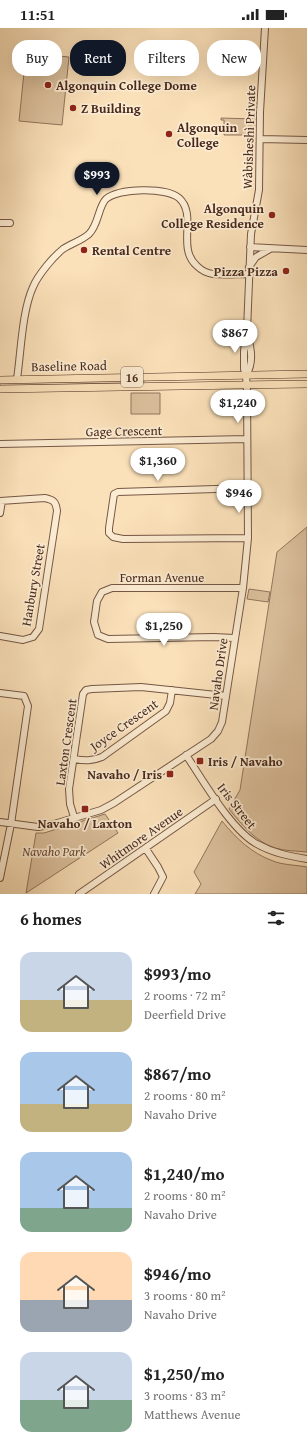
<!DOCTYPE html>
<html lang="en">
<head>
<meta charset="utf-8">
<style>
  :root { --surface:#fff; --page:#f2f2f2; --text:#222; --muted:#767676; --accent:#111827 }
  body { margin:0; font-family:"Gentium Book Plus",serif; background:var(--page); color:var(--text); height:100vh; display:flex; flex-direction:column; font-size:15px; white-space:nowrap }
  * { box-sizing:border-box; margin:0 }
  p { font-size:13px; color:var(--muted) }
  .icon { flex:none; width:22px; height:22px; fill:none; stroke:currentColor; stroke-width:2; stroke-linecap:round; stroke-linejoin:round }
  .map { position:relative; height:866px; overflow:hidden }
  .sheet { display:flex; flex-direction:column; background:var(--surface); flex:1 }
  .sheet>* { flex:none }
  .top-card { position:absolute; left:12px; top:12px; width:283px; height:36px; display:flex; gap:8px }
  .price { position:absolute; translate:-50% -34px; padding:0 9px; border-radius:14px; background:#fff; color:#222; font-size:13px; line-height:26px; filter:drop-shadow(0 1px 2px #0008) }
  .price::after { content:''; position:absolute; left:50%; top:24px; width:12px; height:9px; margin-left:-6px; background:inherit; clip-path:polygon(0 0,100% 0,50% 100%) }
  .price.current { background:var(--accent); color:#fff }
  ul { padding:0; list-style:none }
  li { display:flex; align-items:center; gap:12px; height:100px; padding:0 20px }
  li span { display:grid; place-items:center; flex:none; width:112px; height:80px; border-radius:12px; color:#555 }
  li>.icon { margin-inline-start:auto }
  span .icon { width:48px; height:48px; fill:#fffc; stroke-width:1 }
  li b { font-size:17px }
  h2 { display:flex; justify-content:space-between; align-items:center; height:48px; padding:0 20px; font-size:17px }
  .tag { padding:0 14px; border-radius:16px; background:var(--surface); box-shadow:0 4px 16px #0002; font-size:14px; line-height:36px }
  .tag.current { background:var(--accent); color:#fff }
  .status { display:flex; justify-content:space-between; align-items:center; height:28px; padding:0 20px; background:var(--surface); direction:ltr }
  .status svg { height:11px; fill:currentColor }
  .map>svg:first-child { display:block }
</style>
</head>
<body>
<div class="status"><b>11:51</b><svg viewBox="0 0 49 12"><path d="M0 12V9h3v3zM5 12V6h3v6zM10 12V3h3v9zM15 12V0h3v12zM26 1h20v11H26zM47 4h2v5h-2z"/></svg></div>
<div class="map">
<svg width="307" height="866" viewBox="0 0 307 866">
  <rect width="100%" height="100%" fill="#fbe1ba"/>
  <filter id="stains"><feTurbulence type="fractalNoise" baseFrequency=".005" numOctaves="4"/><feColorMatrix values="0 0 0 0 .2 0 0 0 0 .09 0 0 0 0 .02 0 0 0 .5 -.17"/></filter>
  <radialGradient id="worn" r=".72"><stop offset=".6" stop-color="#630" stop-opacity="0"/><stop offset="1" stop-color="#630" stop-opacity=".3"/></radialGradient>
  <path fill="#ddc29f" stroke="#92765e" d="M26,25l43,4 -7,68 -43,-4z
    M221,90l34,1 -1,16h-30v-15h-3z
    M145,352v1l-16,2 -129,3v-3z
    M131,365h29v21h-29z
    M307,499v325c-10,-1 -22,-1 -32,-4 -19,-6 -34,-24 -46,-39l11,-19 37,-238z
    M249,561l21,3 -2,10 -21,-3z
    M105,786l13,19 -92,60 10,-60h8z
    M222,793c14,17 29,32 51,40 10,4 23,4 34,6v27h-112l6,-10 -7,-12z"/>
  <g fill="none" stroke-linecap="round" stroke-linejoin="round">
    <g stroke="#755745" stroke-width="8">
      <path id="minor" d="M261,111l46,1
        M0,195h10
        M250,219l57,3
        M249,239l7,-10 14,-8
        M246,347c8,-12 5,-26 2,-39
        M17,351c4,-27 5,-68 16,-92 5,-12 20,-30 30,-38 9,-6 18,-8 26,-15 10,-10 9,-27 17,-35 13,-11 60,-12 73,-1 19,17 -3,50 18,68 4,4 9,7 16,8 11,1 24,0 36,0
        M0,416l247,-5
        M248,460l-130,4 -4,2 -5,34v5l4,4 10,2 125,-1
        M0,473l45,-3c9,2 11,4 12,13l-18,118 -6,8 -10,3 -23,-4
        M0,485l2,-12
        M234,610l-20,-1 -106,2 -10,-4 -4,-13 3,-21 5,-9 10,-4h131
        M0,665l24,3 4,10 -17,118 -11,54
        M186,727c17,25 45,75 71,89 16,9 32,12 50,15
        M74,731c11,2 18,2 28,-2l64,-46 4,-8 2,-13
        M74,789l-4,-13 -1,-15 14,-95 3,-4 6,-1 49,-2 85,9
        M0,794l38,5 16,-3 47,-14 13,-7 97,-64 7,-8 4,-9 21,-134 5,-50 -1,-148 -1,-15 -2,-6v-18l3,-21 4,-96 8,-44 1,-78 5,-84
        M146,821l12,18 5,10 -9,17
        M79,866l137,-95"/>
    </g>
    <g stroke="#48291e" stroke-width="8">
      <path id="major" d="M0,352l307,-6
        M0,361l307,-5"/>
    </g>
    <use href="#minor" stroke="#fcecd2" stroke-width="6"/>
    <use href="#major" stroke="#fbe1ba" stroke-width="7"/>
  </g>
  <g fill="#8f2418" stroke="#fcecd2" stroke-width="1.5">
    <circle cx="48" cy="57" r="4"/>
    <circle cx="73" cy="80" r="4"/>
    <circle cx="169" cy="106" r="4"/>
    <circle cx="272" cy="187" r="4"/>
    <circle cx="84" cy="222" r="4"/>
    <circle cx="286" cy="243" r="4"/>
    <rect x="196" y="729" width="8" height="8" rx="2"/>
    <rect x="166" y="742" width="8" height="8" rx="2"/>
    <rect x="81" y="777" width="8" height="8" rx="2"/>
  </g>
  <g text-anchor="middle" dominant-baseline="central" stroke-width="3.5" stroke-linejoin="round" paint-order="stroke">
    <rect fill="#fcecd2" stroke="#7e6454" stroke-width="1" x="121" y="339" width="22" height="20" rx="3"/>
    <g font-size="12" font-weight="bold" fill="#48291e">
      <text x="132" y="349">16</text>
    </g>
    <g font-size="13" font-weight="bold" fill="#48291e" stroke="#fcecd2" text-anchor="start">
      <text x="56" y="57">Algonquin College Dome</text>
      <text x="81" y="80">Z Building</text>
      <text x="177" y="99">Algonquin<tspan x="177" dy="15">College</tspan></text>
      <text x="264" y="180" text-anchor="end">Algonquin<tspan x="264" dy="15">College Residence</tspan></text>
      <text x="92" y="222">Rental Centre</text>
      <text x="278" y="243" text-anchor="end">Pizza Pizza</text>
      <text x="208" y="733">Iris / Navaho</text>
      <text x="162" y="746" text-anchor="end">Navaho / Iris</text>
      <text x="85" y="795" text-anchor="middle">Navaho / Laxton</text>
    </g>
    <g font-size="13" fill="#48291e" stroke="#fcecd2">
      <text transform="translate(249 109) rotate(-88)">Wàbisheshì Private</text>
      <text transform="translate(69 338) rotate(-1)">Baseline Road</text>
      <text transform="translate(124 403) rotate(-1)">Gage Crescent</text>
      <text x="162" y="549">Forman Avenue</text>
      <text transform="translate(33 557) rotate(-80)">Hanbury Street</text>
      <text transform="translate(218 646) rotate(-82)">Navaho Drive</text>
      <text transform="translate(124 697) rotate(-35)">Joyce Crescent</text>
      <text transform="translate(66 714) rotate(-82)">Laxton Crescent</text>
      <text transform="translate(237 778) rotate(52)">Iris Street</text>
      <text transform="translate(141 810) rotate(-35)">Whitmore Avenue</text>
    </g>
    <g font-size="13" font-style="italic" fill="#664838" stroke="#fcecd2">
      <text x="54" y="823">Navaho Park</text>
    </g>
  </g>
  <rect width="100%" height="100%" filter="url(#stains)"/>
  <rect width="100%" height="100%" fill="url(#worn)"/>
</svg>
<b class="price current" style="left:97px;top:168px">$993</b>
<b class="price" style="left:235px;top:326px">$867</b>
<b class="price" style="left:238px;top:396px">$1,240</b>
<b class="price" style="left:158px;top:454px">$1,360</b>
<b class="price" style="left:239px;top:486px">$946</b>
<b class="price" style="left:164px;top:619px">$1,250</b>
<div class="top-card">
<a class="tag">Buy</a>
<a class="tag current">Rent</a>
<a class="tag">Filters</a>
<a class="tag">New</a>
</div>
</div>
<section class="sheet">
<h2>6 homes<svg class="icon" aria-label="filters" viewBox="0 0 24 24"><path d="M4 7h16M4 17h16"/><circle cx="9" cy="7" r="2"/><circle cx="15" cy="17" r="2"/></svg></h2>
<ul>
<li><span style="background:linear-gradient(#c9d6e8 60%,#c2b280 0)"><svg class="icon" aria-label="home" viewBox="0 0 24 24"><path d="M3 11l9-7 9 7M6 9v11h12V9"/></svg></span><div><b>$993/mo</b><p>2 rooms · 72 m²</p><p>Deerfield Drive</p></div></li>
<li><span style="background:linear-gradient(#a9c7e8 65%,#c2b280 0)"><svg class="icon" aria-label="home" viewBox="0 0 24 24"><path d="M3 11l9-7 9 7M6 9v11h12V9"/></svg></span><div><b>$867/mo</b><p>2 rooms · 80 m²</p><p>Navaho Drive</p></div></li>
<li><span style="background:linear-gradient(#a9c7e8 70%,#7fa58c 0)"><svg class="icon" aria-label="home" viewBox="0 0 24 24"><path d="M3 11l9-7 9 7M6 9v11h12V9"/></svg></span><div><b>$1,240/mo</b><p>2 rooms · 80 m²</p><p>Navaho Drive</p></div></li>
<li><span style="background:linear-gradient(#ffd9b3 60%,#9aa5b1 0)"><svg class="icon" aria-label="home" viewBox="0 0 24 24"><path d="M3 11l9-7 9 7M6 9v11h12V9"/></svg></span><div><b>$946/mo</b><p>3 rooms · 80 m²</p><p>Navaho Drive</p></div></li>
<li><span style="background:linear-gradient(#c9d6e8 60%,#7fa58c 0)"><svg class="icon" aria-label="home" viewBox="0 0 24 24"><path d="M3 11l9-7 9 7M6 9v11h12V9"/></svg></span><div><b>$1,250/mo</b><p>3 rooms · 83 m²</p><p>Matthews Avenue</p></div></li>
</ul>
</section>
</body>
</html>
